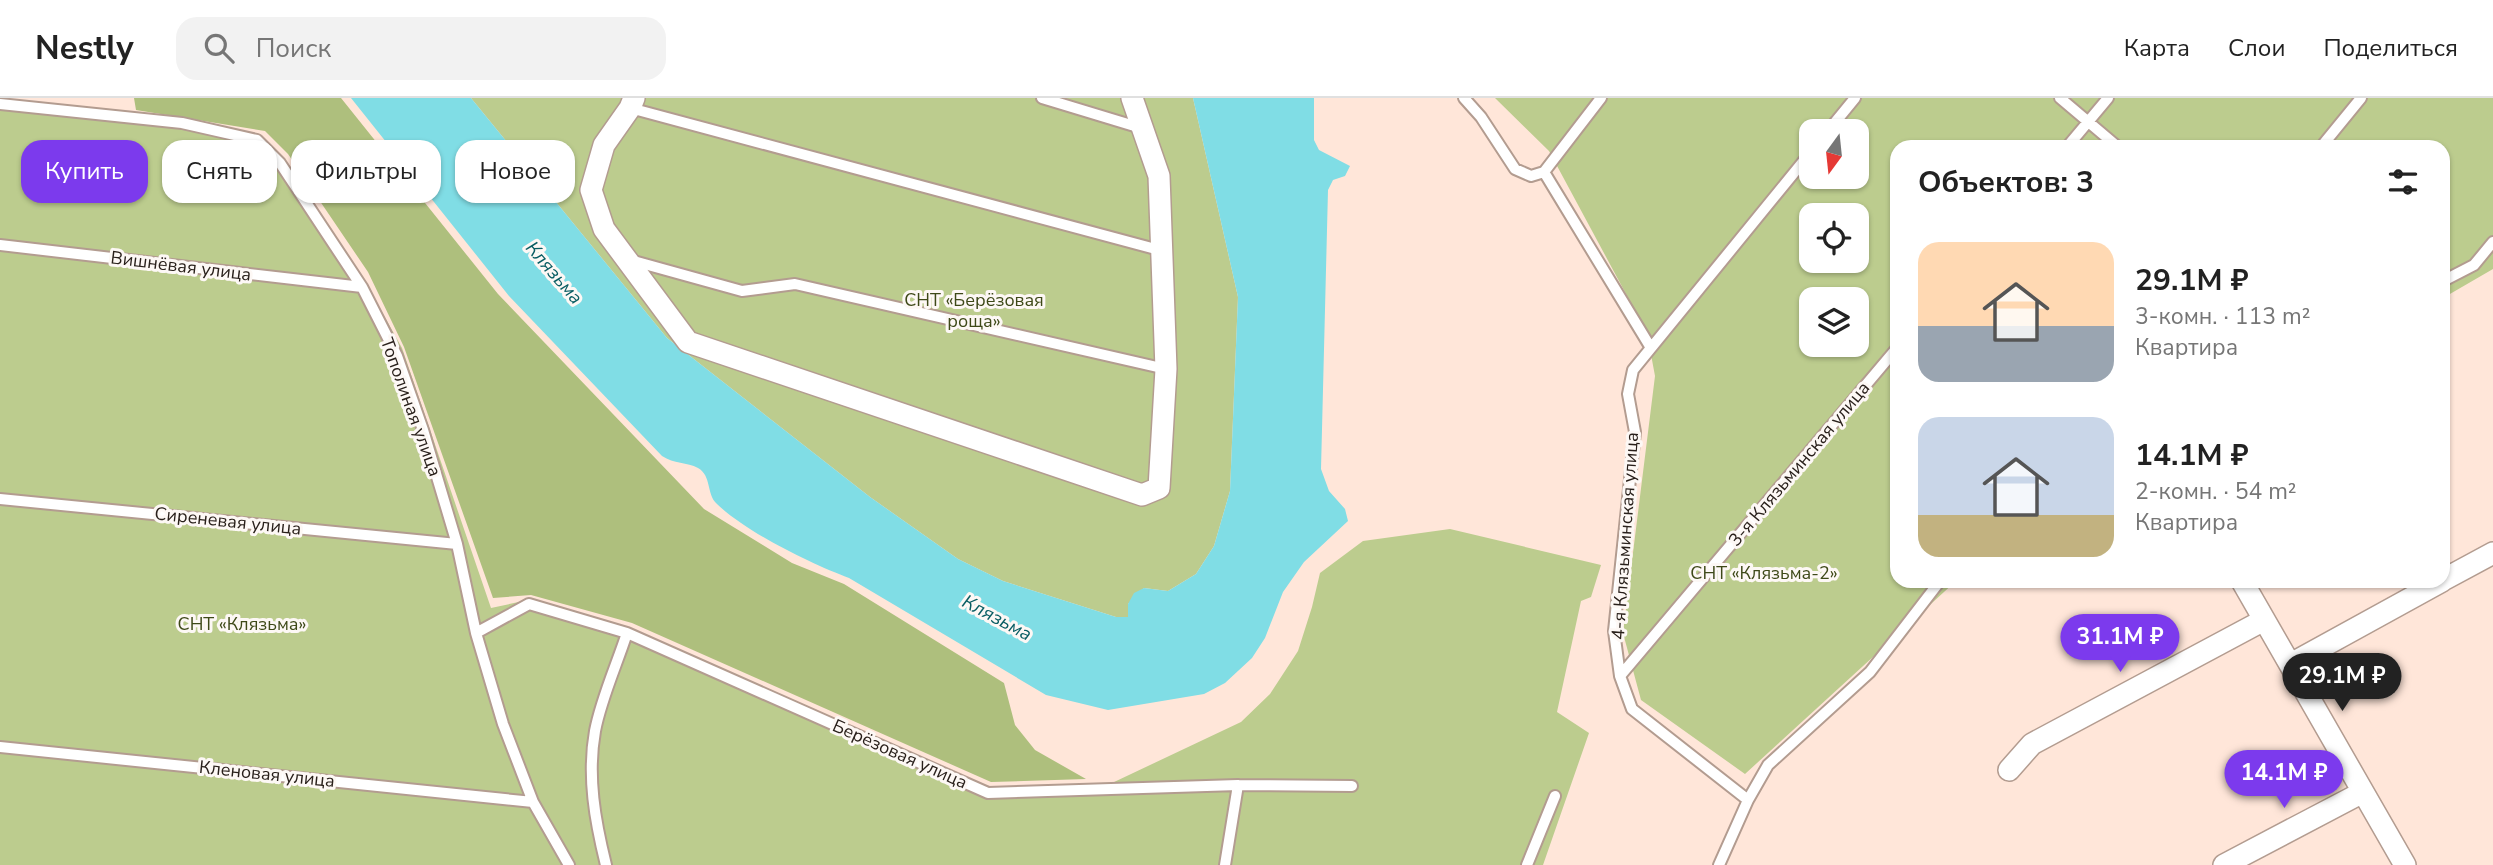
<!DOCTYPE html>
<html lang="ru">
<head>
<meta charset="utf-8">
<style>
  :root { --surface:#fff; --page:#f2f2f2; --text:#222; --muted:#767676; --line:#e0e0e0; --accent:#7c3aed }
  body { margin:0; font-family:"Nunito Sans",sans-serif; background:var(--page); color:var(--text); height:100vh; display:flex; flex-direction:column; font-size:26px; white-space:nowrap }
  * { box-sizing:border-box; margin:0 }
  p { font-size:23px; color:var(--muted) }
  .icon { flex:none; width:38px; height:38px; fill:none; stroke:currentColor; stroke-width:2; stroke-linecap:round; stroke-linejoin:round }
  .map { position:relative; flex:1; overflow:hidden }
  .drawer { position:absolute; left:1890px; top:42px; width:560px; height:448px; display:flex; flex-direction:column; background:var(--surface); border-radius:21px; box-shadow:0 2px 5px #0004 }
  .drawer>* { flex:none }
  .hud { position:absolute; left:21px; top:42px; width:665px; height:63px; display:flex; gap:14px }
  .needle { width:46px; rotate:195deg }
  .buttons { position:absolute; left:1799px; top:21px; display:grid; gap:14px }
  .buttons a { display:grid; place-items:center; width:70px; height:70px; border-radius:14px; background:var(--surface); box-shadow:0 2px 5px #0004; font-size:35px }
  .price { position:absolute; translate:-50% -60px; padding:0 16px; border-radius:24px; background:var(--accent); color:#fff; font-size:23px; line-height:46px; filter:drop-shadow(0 2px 4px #0008) }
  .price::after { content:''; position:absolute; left:50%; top:42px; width:21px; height:16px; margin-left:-10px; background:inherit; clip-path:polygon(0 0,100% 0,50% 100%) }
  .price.selected { background:#222; color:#fff }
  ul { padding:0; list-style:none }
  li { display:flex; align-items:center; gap:21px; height:175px; padding:0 28px }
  li span { display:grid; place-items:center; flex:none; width:196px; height:140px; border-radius:21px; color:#555 }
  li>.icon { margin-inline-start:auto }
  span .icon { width:84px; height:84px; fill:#fffc; stroke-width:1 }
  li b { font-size:30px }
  h2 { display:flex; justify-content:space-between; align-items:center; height:84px; padding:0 28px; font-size:30px }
  .tag { padding:0 24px; border-radius:21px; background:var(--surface); box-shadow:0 2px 5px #0004; font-size:24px; line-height:63px }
  .tag.selected { background:var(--accent); color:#fff }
  header { display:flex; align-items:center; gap:42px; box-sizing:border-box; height:98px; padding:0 35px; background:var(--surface); border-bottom:2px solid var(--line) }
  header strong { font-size:33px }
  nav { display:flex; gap:38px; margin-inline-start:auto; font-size:24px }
  .search { width:490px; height:63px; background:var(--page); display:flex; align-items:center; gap:18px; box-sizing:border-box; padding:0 24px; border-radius:21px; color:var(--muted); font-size:26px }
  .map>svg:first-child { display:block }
</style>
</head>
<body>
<header>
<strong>Nestly</strong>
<div class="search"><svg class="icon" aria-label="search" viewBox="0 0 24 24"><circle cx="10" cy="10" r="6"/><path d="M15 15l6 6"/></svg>Поиск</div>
<nav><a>Карта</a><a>Слои</a><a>Поделиться</a></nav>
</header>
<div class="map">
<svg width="2493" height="767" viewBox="0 0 2493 767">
  <rect width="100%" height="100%" fill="#ffe6d9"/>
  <path fill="#bccc8e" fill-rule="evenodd" d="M471,0h722l45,199 -8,194 -16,55 -18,28 -28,17 -24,-3 -16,16v13h-12l-113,-36 -45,-22 -88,-62 -203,-159z
    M1495,0h998v171l-50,29v-151h-546v434h59l-211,193 -104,-74 -18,-67 32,-257 -8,-43 -98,-182zM1811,33h46v46h-46zM1811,117h46v46h-46zM1811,201h46v46h-46z
    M0,2l82,7 100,12 74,16 27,29 42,57 42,64 35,63 89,260 37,-8 99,27 361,160 124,-4 129,-61 29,-28 28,-43 14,-44 8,-34 43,-32 87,-12 151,36 -10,32 -10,4 -24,111 32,21 -46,132h-1543z"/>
  <path fill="#aebf7d" d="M134,0h207l157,196 206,215 88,54 52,21 160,99 11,42 20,25 51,29 -95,3 -359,-159 -101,-28 -38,3 -89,-251 -36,-75 -80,-118 -23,-23 -129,-21z"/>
  <path fill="#80dde5" d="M351,0h120l196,240 203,159 88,62 45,22 113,36h12v-13l6,-11 10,-5 24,3 28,-17 18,-28 16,-55 8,-194 -45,-199h121v42l5,10 31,16 -5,10 -12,4 -5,10 -7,279 8,22 16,18 3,12 -44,41 -21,30 -18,46 -13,20 -27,25 -21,11 -96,16 -62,-15 -197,-117c-38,-14 -103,-46 -132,-74 -11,-10 -5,-28 -19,-36 -11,-6 -24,-4 -36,-12l-153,-160z"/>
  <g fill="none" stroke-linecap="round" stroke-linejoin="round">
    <g stroke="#b39c90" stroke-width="14">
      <path id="service" d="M1042,0l99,30
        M1464,0l17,19 34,52 16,7 13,-4
        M2060,0l58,49
        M0,6l182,19 75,17 23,23 82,124 35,69 26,74 34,114 19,89 27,91 30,78 36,63
        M630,10l533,143
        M1828,33l27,-33
        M2067,49l41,-49
        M2321,49l40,-49
        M1544,74l107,176
        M1544,74l57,-74
        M0,147l362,42
        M630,162l112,31 53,-7 371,85
        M2443,183l31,-16 19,-23
        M0,401l457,45
        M476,535l53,-29 98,29 361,160 250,-8 114,1
        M1620,578l277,-328
        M0,649l533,55
        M1748,702l-116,-91 -12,-33 -6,-45 21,-199 -7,-38 5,-24 178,-218
        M606,767c-11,-44 -19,-89 -11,-134 6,-32 22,-67 32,-98
        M1225,767l13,-80
        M1527,767l28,-69
        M1719,767l29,-65 20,-35 102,-93 70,-91"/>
    </g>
    <g stroke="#b39c90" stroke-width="24">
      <path id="minor" d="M634,0l-4,10 -26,37 -13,45 13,39 84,113 454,153 17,-7 7,-119 -7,-193 -27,-78
        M2443,482l50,-27
        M2242,483l163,284
        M2291,566l151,-83
        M2009,672l23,-26 232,-124
        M2224,767l139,-73"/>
    </g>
    <use href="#service" stroke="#fff" stroke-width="10"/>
    <use href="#minor" stroke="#fff" stroke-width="21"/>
  </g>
  <g text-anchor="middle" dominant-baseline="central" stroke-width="6" stroke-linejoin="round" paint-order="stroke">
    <g font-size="18" fill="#29201b" stroke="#fdf8f5">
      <text transform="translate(181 168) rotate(7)">Вишнёвая улица</text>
      <text transform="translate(411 309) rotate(70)">Тополиная улица</text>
      <text transform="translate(1799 366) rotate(-50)">3-я Клязьминская улица</text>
      <text transform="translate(228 423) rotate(6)">Сиреневая улица</text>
      <text transform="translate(1625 438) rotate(-86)">4-я Клязьминская улица</text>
      <text transform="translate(900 656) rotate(24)">Берёзовая улица</text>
      <text transform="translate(267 676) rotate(6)">Кленовая улица</text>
    </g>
    <g font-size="18" fill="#3e4918" stroke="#fdf8f5">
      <text x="974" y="202">СНТ «Берёзовая<tspan x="974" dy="21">роща»</tspan></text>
      <text x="1764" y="475">СНТ «Клязьма-2»</text>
      <text x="242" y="526">СНТ «Клязьма»</text>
    </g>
    <g font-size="19" font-style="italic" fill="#095d63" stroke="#fdf8f5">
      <text transform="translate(554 175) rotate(49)">Клязьма</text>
      <text transform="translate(997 520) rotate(28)">Клязьма</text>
    </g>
  </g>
</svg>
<div class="buttons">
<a><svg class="needle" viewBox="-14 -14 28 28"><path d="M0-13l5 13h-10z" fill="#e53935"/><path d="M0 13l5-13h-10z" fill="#767676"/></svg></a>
<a><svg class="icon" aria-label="locate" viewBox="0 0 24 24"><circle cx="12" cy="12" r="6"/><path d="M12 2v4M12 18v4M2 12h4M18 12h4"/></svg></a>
<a><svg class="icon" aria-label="layers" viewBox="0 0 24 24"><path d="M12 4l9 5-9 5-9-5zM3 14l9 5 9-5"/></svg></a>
</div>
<b class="price" style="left:2120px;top:576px">31.1M ₽</b>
<b class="price selected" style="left:2342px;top:615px">29.1M ₽</b>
<b class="price" style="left:2284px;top:712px">14.1M ₽</b>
<div class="hud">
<a class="tag selected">Купить</a>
<a class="tag">Снять</a>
<a class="tag">Фильтры</a>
<a class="tag">Новое</a>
</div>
<section class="drawer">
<h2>Объектов: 3<svg class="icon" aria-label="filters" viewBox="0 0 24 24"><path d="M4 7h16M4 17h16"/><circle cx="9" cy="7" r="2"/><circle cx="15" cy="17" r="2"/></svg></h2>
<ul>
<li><span style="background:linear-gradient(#ffd9b3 60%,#9aa5b1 0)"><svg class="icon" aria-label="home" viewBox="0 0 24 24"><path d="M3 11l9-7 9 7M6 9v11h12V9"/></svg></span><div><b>29.1M ₽</b><p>3-комн. · 113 m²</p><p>Квартира</p></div></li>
<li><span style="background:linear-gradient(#c9d6e8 70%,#c2b280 0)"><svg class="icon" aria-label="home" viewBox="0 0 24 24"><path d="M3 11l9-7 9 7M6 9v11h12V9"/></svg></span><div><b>14.1M ₽</b><p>2-комн. · 54 m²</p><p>Квартира</p></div></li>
</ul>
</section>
</div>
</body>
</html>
